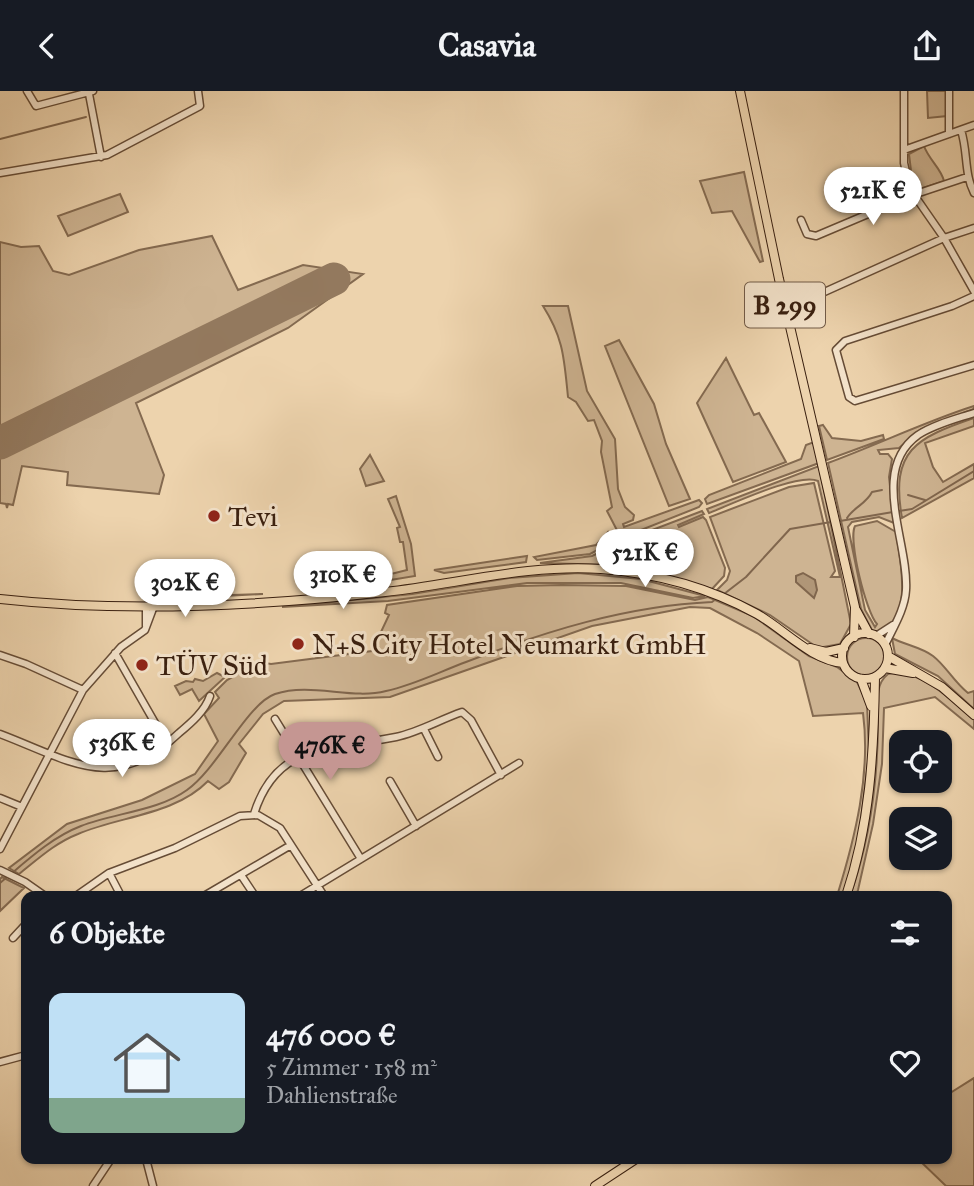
<!DOCTYPE html>
<html lang="de">
<head>
<meta charset="utf-8">
<style>
  :root { --surface:#171b24; --page:#20242c; --text:#f1f3f6; --muted:#9ea1a6; --accent:#c59692 }
  body { margin:0; font-family:"IM FELL Great Primer",serif; background:var(--page); color:var(--text); height:100vh; display:flex; flex-direction:column; font-size:26px; white-space:nowrap }
  * { box-sizing:border-box; margin:0 }
  p { font-size:23px; color:var(--muted) }
  .icon { flex:none; width:38px; height:38px; fill:none; stroke:currentColor; stroke-width:2; stroke-linecap:round; stroke-linejoin:round }
  .map { position:relative; flex:1; overflow:hidden }
  .side { position:absolute; left:21px; top:800px; width:931px; height:273px; display:flex; flex-direction:column; background:var(--surface); border-radius:14px; box-shadow:0 2px 5px #0004 }
  .side>* { flex:none }
  .tools { position:absolute; left:889px; top:639px; display:grid; gap:14px }
  .tools a { display:grid; place-items:center; width:63px; height:63px; border-radius:14px; background:var(--surface); box-shadow:0 2px 5px #0004; font-size:35px }
  .price { position:absolute; translate:-50% -60px; padding:0 16px; border-radius:24px; background:#fff; color:#222; font-size:23px; line-height:46px; filter:drop-shadow(0 2px 4px #0008) }
  .price::after { content:''; position:absolute; left:50%; top:42px; width:21px; height:16px; margin-left:-10px; background:inherit; clip-path:polygon(0 0,100% 0,50% 100%) }
  .price.selected { background:var(--accent); color:#111 }
  ul { padding:0; list-style:none }
  li { display:flex; align-items:center; gap:21px; height:175px; padding:0 28px }
  li span { display:grid; place-items:center; flex:none; width:196px; height:140px; border-radius:14px; color:#555 }
  li>.icon { margin-inline-start:auto }
  span .icon { width:84px; height:84px; fill:#fffc; stroke-width:1 }
  li b { font-size:30px }
  h2 { display:flex; justify-content:space-between; align-items:center; height:84px; padding:0 28px; font-size:30px }
  header { display:flex; justify-content:space-between; align-items:center; height:91px; padding:0 28px; background:var(--surface); font-size:32px; font-weight:700 }
  .map>svg:first-child { display:block }
</style>
</head>
<body>
<header><svg class="icon" aria-label="back" viewBox="0 0 24 24"><path d="M15 5l-7 7 7 7"/></svg>Casavia<svg class="icon" aria-label="share" viewBox="0 0 24 24"><path d="M12 15V3M7 8l5-5 5 5M5 13v7h14v-7"/></svg></header>
<div class="map">
<svg width="974" height="1095" viewBox="0 0 974 1095">
  <rect width="100%" height="100%" fill="#edd3ad"/>
  <filter id="stains"><feTurbulence type="fractalNoise" baseFrequency=".00286" numOctaves="4"/><feColorMatrix values="0 0 0 0 .2 0 0 0 0 .09 0 0 0 0 .02 0 0 0 .5 -.17"/></filter>
  <radialGradient id="worn" r=".72"><stop offset=".6" stop-color="#630" stop-opacity="0"/><stop offset="1" stop-color="#630" stop-opacity=".3"/></radialGradient>
  <path fill="#ceb492" stroke="#846a50" stroke-width="2" d="M927,0h19l1,25 -19,2z
    M924,55c5,14 17,22 20,35l-27,9 -4,-3 -4,-33z
    M744,81l19,89 -3,1 -28,-51 -20,2 -12,-32z
    M120,103l8,18 -60,24 -10,-20z
    M212,145l26,54 65,-25 60,9 -75,54 -152,75 28,72 -5,19 -92,-9 1,-13 -46,-6 -9,39 -5,-1 -1,4 -1,-4 -6,-1v-55l344,-170 -14,-2 -330,163v-197l21,5 18,-1 14,25 16,4 70,-25z
    M543,215h25l19,85 28,48 3,50 7,18 9,8 -1,5 -10,4 1,3 75,-27 3,3 -3,4 -78,31 -14,-27 5,-4 -11,-55 1,-11 -8,-21 -6,1 -12,-19 -8,-5c-4,-38 -4,-58 -25,-91z
    M619,249l35,64 12,40 24,55 -21,7 -64,-160z
    M726,267l28,57 5,-2 27,49 -53,20 -36,-79z
    M974,315v3l-53,20 -22,19 -21,2 2,4h8l4,5 -3,18 5,46 -15,-6 -27,5 -4,5 17,83 10,17 2,-3c-11,-12 -29,-84 -22,-98l22,-5 19,11c4,28 20,94 -23,100l-12,-23 -33,-146c49,-18 96,-41 146,-57z
    M974,327v8l-49,17 8,24 10,15 31,-18v14l-72,40c-12,-68 14,-80 72,-100z
    M823,334l9,13 29,3 22,-6 1,4 -57,21 -8,-34z
    M814,351l5,21 -112,41 -2,-5 4,-4 92,-36 5,-14z
    M370,364l14,26 -18,5 -6,-17z
    M819,375l32,158 -11,20 -22,4 -48,-33 -53,-25 10,-10 3,-9 -20,-54 79,-30 25,-4 21,88 -4,6h9l-22,-96c-19,-9 -88,24 -109,32l-2,-4z
    M396,405l15,48 4,32 -43,7 -1,-4 36,-9 -4,-28h-3l-3,-14 3,-1 -12,-28z
    M702,420l2,3 -26,11 1,2 24,-10 3,3 19,48 -1,8 -12,13 -81,-24 -4,-20 4,-7z
    M608,441l5,10 -23,12 -53,6 -3,-3 62,-12z
    M615,454l3,12 -5,8 -73,-2 52,-7z
    M527,465l-1,6 -82,11 -10,-3z
    M163,475l3,25 32,-2 4,-4 2,4 24,-2 1,4 -68,3z
    M578,482l63,6 64,17 -12,2 -72,-15h-94l-139,18 -106,6 130,-13 97,-16z
    M562,494l64,1 69,14 13,-3 45,19 56,40 28,11 20,15 10,21 2,51 -11,89 -15,53h-6c18,-58 34,-122 26,-183l-50,3 -14,-55 -42,-28 -47,-25 -20,-1 -98,19 -202,71 -106,4 -21,13 -24,30 7,9 -17,29 -10,7 -11,-8c-33,34 -88,35 -130,53 -23,9 -40,25 -59,40l-10,-6 58,-44 75,-24 53,-26 23,-33 -14,-27 15,-16 -4,-6 12,-12 33,-18 11,2 101,-13 17,-36 -4,-2 2,-8 130,-19z
    M263,503l-98,5 2,-2z
    M892,547c13,7 29,9 41,18 13,10 21,26 35,37l6,-2v18l-36,-33 -43,-22z
    M847 566a19 19 0 1 1 38 0a19 19 0 1 1-38 0Z
    M217,582l8,4 -26,24 -7,-12 -12,6 -5,-9 11,-5 7,1 2,-3 8,2z
    M888,583c31,-7 65,27 86,46v9l-39,-32 -51,11 -2,56 -9,60 -15,66 -2,6h-6c20,-56 28,-118 28,-176 0,-16 -4,-35 10,-46z
    M2,786l22,11 -24,23v-32z
    M974,987v108h-28l-28,-27h29v-64z"/>
  <path fill="#b09677" stroke="#80664d" stroke-width="2" d="M803,482l12,7 2,10 -3,8 -18,-16v-6z"/>
  <g fill="none" stroke-linecap="round" stroke-linejoin="round">
    <path stroke="#80664d" stroke-width="2" d="M0,48l86,-22
      M908,404l17,5
      M899,420l13,-2 62,-38
      M847,427c7,-11 19,-14 25,-26l10,-2
      M840,430l53,-9
      M724,503l22,-17 44,-48 41,-7
      M12,782c21,-18 43,-37 69,-47 33,-13 77,-15 106,-36 31,-22 60,-86 88,-96 36,-12 76,6 111,-3 28,-6 53,-19 80,-29 80,-31 160,-56 246,-60l4,-3
      M0,792l7,-6"/>
    <path stroke="#93795e" stroke-width="33" d="M0,352l334,-164"/>
    <g stroke="#664c36" stroke-width="9">
      <path id="minor" d="M27,0l9,15 57,-15
        M904,0v72l6,26 34,49 30,53
        M89,3l12,63
        M961,39c7,22 3,43 13,63
        M949,43v-43
        M904,59l70,-25
        M0,82l107,-18 93,-49 -2,-15
        M801,129l6,14 9,2 97,-41 54,-18
        M974,205l-22,10 -107,35 -9,9 13,47 6,4 119,-36
        M800,212l144,-65 30,-10
        M146,515v20
        M876,545l17,-11
        M885,554c8,-17 20,-36 21,-55 3,-48 -37,-120 12,-155 17,-11 38,-16 56,-22
        M115,562l52,91
        M0,564l26,9 57,26
        M275,628l86,140
        M424,638l14,28
        M0,643c69,26 114,61 179,-1 12,-10 26,-22 31,-37
        M390,690l26,45
        M0,707l22,9
        M254,723c23,-74 80,-64 142,-77 23,-5 43,-17 66,-25l9,8 30,55
        M0,758l83,-159 38,-43 24,-17 9,-24
        M0,779l25,12 20,14
        M109,782l11,21
        M241,784l14,21
        M76,805l33,-23 66,-25 65,-32 18,-1 22,13 44,68
        M204,805l87,-51
        M300,805l219,-133
        M13,847l13,-14
        M0,971l26,-7
        M146,1068l7,27
        M93,1095l18,-27"/>
    </g>
    <g stroke="#391f0f" stroke-width="10">
      <path id="major" d="M740,0l39,188 76,328 -1,30
        M0,508c125,14 260,7 385,-7 72,-8 144,-28 216,-23 54,4 109,19 156,45 28,16 54,46 86,49
        M856,519l13,24
        M842 565a23 23 0 1 1 46 0a23 23 0 1 1-46 0Z
        M810,557l16,4 18,-4
        M888,565l54,31 32,28
        M885,577l28,5
        M861,588l10,27
        M846,805c24,-71 28,-144 29,-219
        M595,1095l41,-27"/>
    </g>
    <use href="#minor" stroke="#f3e2ca" stroke-width="6"/>
    <use href="#major" stroke="#edd3ad" stroke-width="8"/>
  </g>
  <g fill="#8f2418" stroke="#f3e2ca" stroke-width="2.5">
    <circle cx="214" cy="425" r="7"/>
    <circle cx="298" cy="553" r="7"/>
    <circle cx="142" cy="574" r="7"/>
  </g>
  <g text-anchor="middle" dominant-baseline="central" stroke-width="6" stroke-linejoin="round" paint-order="stroke">
    <rect fill="#f3e2ca" stroke="#715a47" stroke-width="2" x="745" y="191.5" width="80" height="45" rx="5"/>
    <g font-size="26" font-weight="bold" fill="#391f0f">
      <text x="785" y="214">B 299</text>
    </g>
    <g font-size="28" fill="#391f0f" stroke="#f3e2ca" text-anchor="start">
      <text x="228" y="425">Tevi</text>
      <text x="312" y="553">N+S City Hotel Neumarkt GmbH</text>
      <text x="156" y="574">TÜV Süd</text>
    </g>
  </g>
  <rect width="100%" height="100%" filter="url(#stains)"/>
  <rect width="100%" height="100%" fill="url(#worn)"/>
</svg>
<div class="tools">
<a><svg class="icon" aria-label="locate" viewBox="0 0 24 24"><circle cx="12" cy="12" r="6"/><path d="M12 2v4M12 18v4M2 12h4M18 12h4"/></svg></a>
<a><svg class="icon" aria-label="layers" viewBox="0 0 24 24"><path d="M12 4l9 5-9 5-9-5zM3 14l9 5 9-5"/></svg></a>
</div>
<b class="price" style="left:873px;top:136px">521K €</b>
<b class="price" style="left:645px;top:498px">521K €</b>
<b class="price" style="left:343px;top:520px">310K €</b>
<b class="price" style="left:185px;top:528px">302K €</b>
<b class="price" style="left:122px;top:688px">536K €</b>
<b class="price selected" style="left:330px;top:691px">476K €</b>
<section class="side">
<h2>6 Objekte<svg class="icon" aria-label="filters" viewBox="0 0 24 24"><path d="M4 7h16M4 17h16"/><circle cx="9" cy="7" r="2"/><circle cx="15" cy="17" r="2"/></svg></h2>
<ul>
<li><span style="background:linear-gradient(#bfe0f5 75%,#7fa58c 0)"><svg class="icon" aria-label="home" viewBox="0 0 24 24"><path d="M3 11l9-7 9 7M6 9v11h12V9"/></svg></span><div><b>476 000 €</b><p>5 Zimmer · 158 m²</p><p>Dahlienstraße</p></div><svg class="icon" aria-label="heart" viewBox="0 0 24 24"><path d="M12 20l-8-8c-3-5 5-10 8-4 3-6 11-1 8 4z"/></svg></li>
</ul>
</section>
</div>
</body>
</html>
